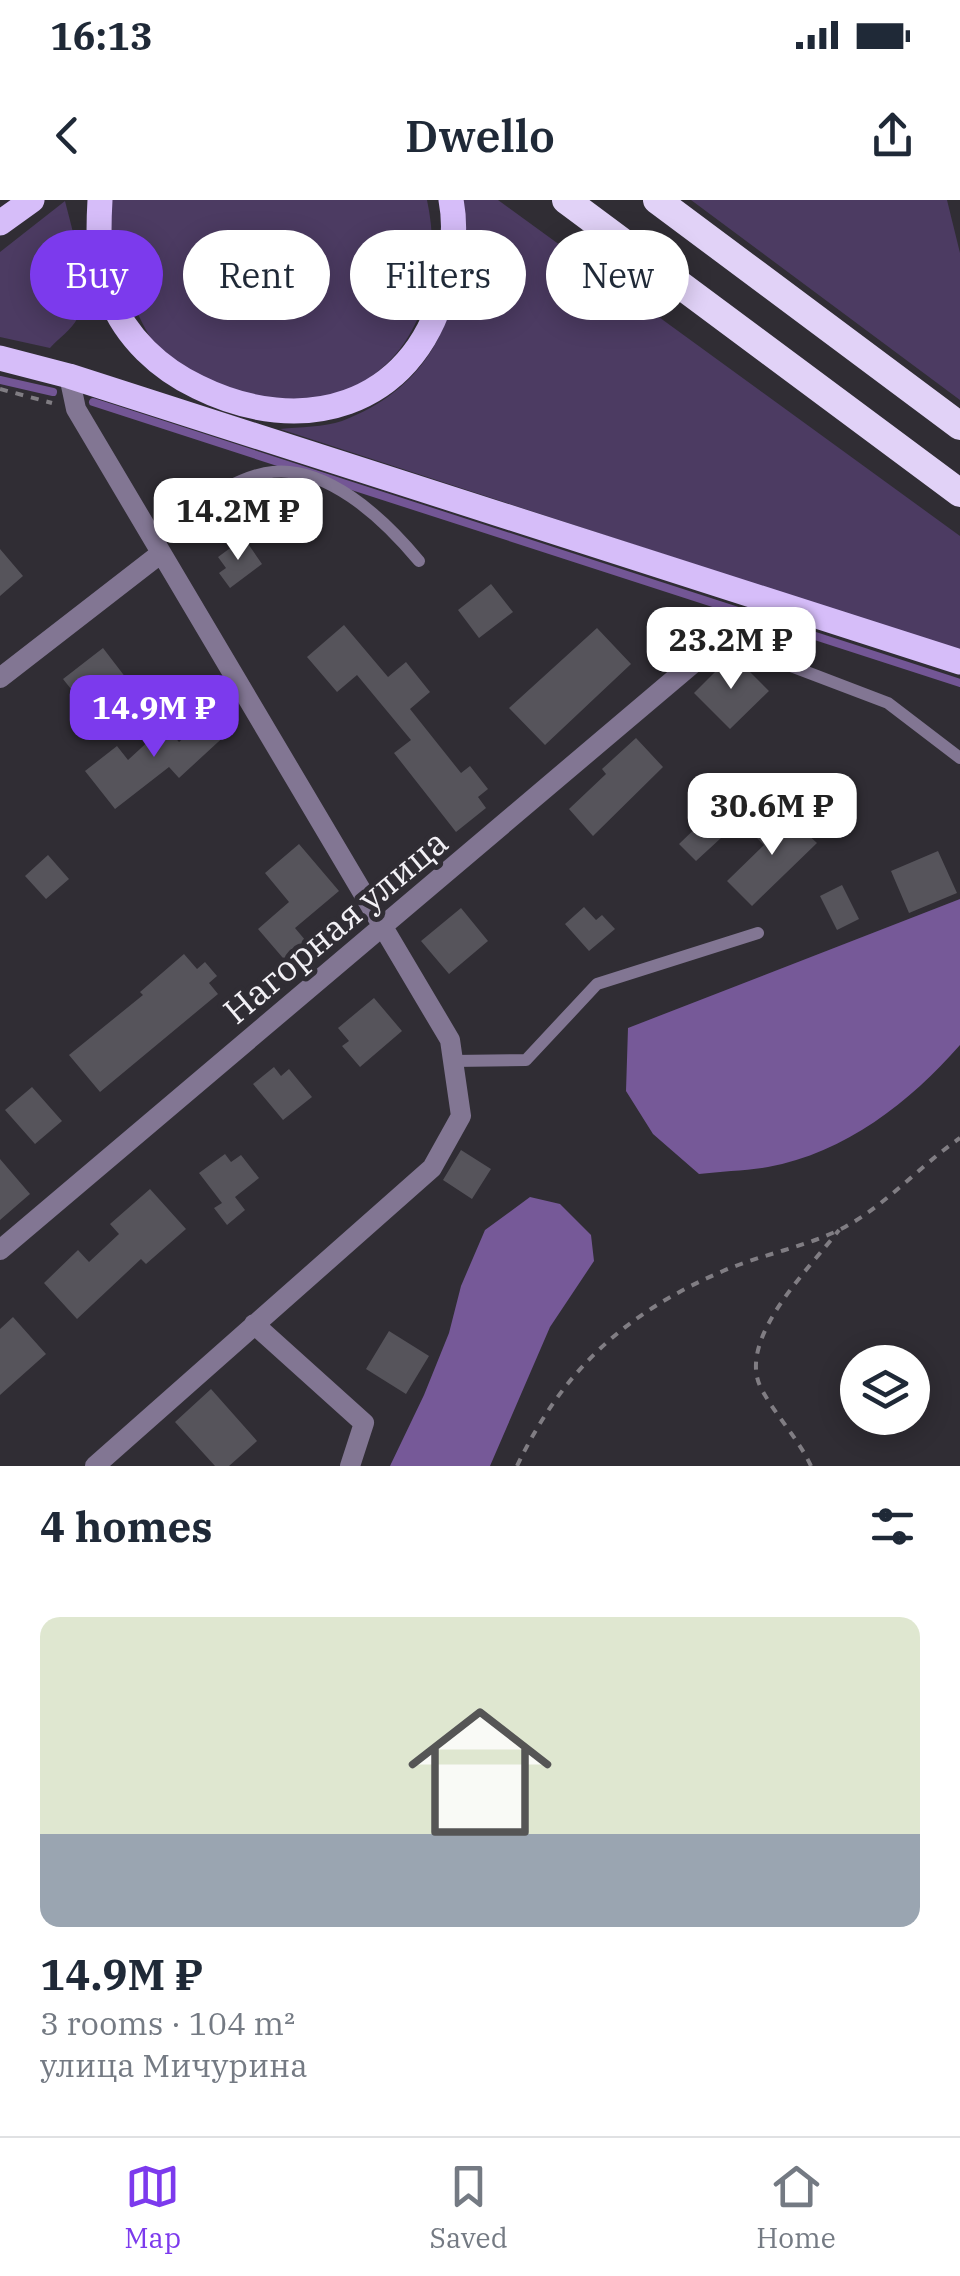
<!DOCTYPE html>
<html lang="en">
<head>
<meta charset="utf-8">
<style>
  :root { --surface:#fff; --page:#f6f6f7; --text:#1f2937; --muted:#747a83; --line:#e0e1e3; --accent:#7c3aed }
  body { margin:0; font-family:"IBM Plex Serif",serif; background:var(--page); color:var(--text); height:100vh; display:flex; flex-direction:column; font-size:38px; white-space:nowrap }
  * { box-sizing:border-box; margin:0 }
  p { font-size:32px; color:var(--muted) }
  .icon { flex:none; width:55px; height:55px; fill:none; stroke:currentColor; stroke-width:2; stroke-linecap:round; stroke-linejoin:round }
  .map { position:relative; height:1266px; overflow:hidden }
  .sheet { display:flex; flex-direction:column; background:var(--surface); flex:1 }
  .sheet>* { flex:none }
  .banner { position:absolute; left:30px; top:30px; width:900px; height:90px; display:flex; gap:20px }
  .buttons { position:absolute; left:840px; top:1145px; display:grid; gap:20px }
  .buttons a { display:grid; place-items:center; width:90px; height:90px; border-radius:50%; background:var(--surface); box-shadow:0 5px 25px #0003; font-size:50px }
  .price { position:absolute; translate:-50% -85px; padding:0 22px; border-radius:20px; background:#fff; color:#222; font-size:32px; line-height:65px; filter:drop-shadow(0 2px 5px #0008) }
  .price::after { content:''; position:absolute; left:50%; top:60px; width:30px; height:22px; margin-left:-15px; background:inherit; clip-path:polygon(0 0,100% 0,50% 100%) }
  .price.active { background:var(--accent); color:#fff }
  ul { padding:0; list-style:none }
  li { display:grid; align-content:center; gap:20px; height:530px; padding:0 40px }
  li+li { border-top:2px solid var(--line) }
  li span { display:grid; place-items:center; height:310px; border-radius:20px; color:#555 }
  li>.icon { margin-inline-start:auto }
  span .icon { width:180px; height:180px; fill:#fffc; stroke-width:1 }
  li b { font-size:42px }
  h2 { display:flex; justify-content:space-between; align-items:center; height:120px; padding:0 40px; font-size:42px }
  .chip { padding:0 35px; border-radius:45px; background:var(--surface); box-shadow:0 5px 25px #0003; font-size:35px; line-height:90px }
  .chip.active { background:var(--accent); color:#fff }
  .status { display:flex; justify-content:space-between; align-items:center; height:70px; padding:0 50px; background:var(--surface); direction:ltr }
  .status svg { height:28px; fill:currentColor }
  header { display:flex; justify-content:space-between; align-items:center; height:130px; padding:0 40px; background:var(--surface); font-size:45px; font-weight:600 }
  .menu { display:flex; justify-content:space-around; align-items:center; height:140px; border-top:2px solid var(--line); background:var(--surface); font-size:28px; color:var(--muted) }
  .menu a { display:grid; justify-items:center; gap:5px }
  .menu .active { color:var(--accent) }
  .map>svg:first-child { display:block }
</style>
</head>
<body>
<div class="status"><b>16:13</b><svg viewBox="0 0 49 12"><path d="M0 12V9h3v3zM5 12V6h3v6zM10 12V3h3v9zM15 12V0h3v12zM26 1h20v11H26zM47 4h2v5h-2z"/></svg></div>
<header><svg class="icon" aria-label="back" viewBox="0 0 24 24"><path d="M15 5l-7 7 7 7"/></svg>Dwello<svg class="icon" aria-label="share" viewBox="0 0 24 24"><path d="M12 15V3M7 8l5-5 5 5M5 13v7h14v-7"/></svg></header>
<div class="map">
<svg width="960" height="1266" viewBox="0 0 960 1266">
  <rect width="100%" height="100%" fill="#302d34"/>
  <path fill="#4c3b62" d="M111,0h316c28,130 -62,235 -196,190 -27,-9 -58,-26 -77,-48 -9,-11 -15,-27 -22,-40 -17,-30 -29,-68 -21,-102z
    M464,0h34l462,336v115l-680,-222c20,-2 44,-2 62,-8 101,-38 123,-124 122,-221z
    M691,0h256l13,53v147z
    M65,1c7,29 27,91 12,118 -5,10 -19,20 -27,29l-50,-11v-85z"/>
  <path fill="#765998" d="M960,699v146c-50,57 -115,108 -192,122 -23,4 -47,4 -69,7l-46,-40 -27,-43 2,-63z
    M530,997l30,7 31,31 3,26 -44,66 -60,139h-100l34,-71 25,-62 12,-47 24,-56z"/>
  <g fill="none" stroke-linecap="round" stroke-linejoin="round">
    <path stroke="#735695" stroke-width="8" d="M0,180l53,12
      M93,202l867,281"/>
  </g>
  <path fill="#56545b" d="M244,338l18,26 -32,24 -11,-15 7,-5 -8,-11z
    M0,349l23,27 -23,20z
    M491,384l22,28 -34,26 -21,-28z
    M344,425l44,52 18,-15 24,30 -20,17 51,64 9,-7 18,23 -10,8 8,11 -30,24 -62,-79 17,-13 -54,-65 -20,17 -30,-35z
    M597,428l34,36 -86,81 -36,-37z
    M103,448l23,30 -39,31 -24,-30z
    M728,459l10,1 31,31 -39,38 -36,-36z
    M212,512l18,19 -51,47 -10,-11 -54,42 -30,-38 32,-25 11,14 37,-34 14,16z
    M636,538l27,29 -70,69 -24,-27 37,-35 -4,-5z
    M782,611l35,32 -65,63 -25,-25 37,-36 -7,-7z
    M704,620l17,18 -25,23 -17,-17z
    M299,644l40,47 -44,37 16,19 -22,18 -31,-36 31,-27 -24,-29z
    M938,651l19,42 -48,20 -18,-42z
    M48,655l21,24 -23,20 -21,-23z
    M842,685l17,34 -22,11 -17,-34z
    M584,707l12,13 6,-5 13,14 -26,22 -24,-27z
    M461,708l27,33 -39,33 -28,-33z
    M184,754l13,15 8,-7 12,14 -8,7 9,11 -118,98 -31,-37 74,-60 -3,-3z
    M374,798l28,33 -42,36 -18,-21 7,-5 -11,-13z
    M274,867l7,9 8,-7 23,28 -29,23 -30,-36z
    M32,887l30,34 -27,23 -30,-34z
    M461,950l30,19 -19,30 -29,-19z
    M225,954l6,8 10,-7 18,23 -24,19 10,13 -18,15 -13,-17 8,-5 -23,-30z
    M0,959l30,35 -30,26z
    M150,989l36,40 -40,35 -5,-5 -64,60 -33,-36 34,-33 11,12 30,-28 -9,-10z
    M13,1117l33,37 -46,41v-66z
    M389,1131l40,25 -23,38 -40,-25z
    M211,1189l46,52 -28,25h-14l-40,-44z"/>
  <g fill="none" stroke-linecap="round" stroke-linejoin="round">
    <path stroke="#807d83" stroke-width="4" stroke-dasharray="8 8" stroke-linecap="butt" d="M0,189l52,14
      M517,1266c46,-96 108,-153 206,-195 39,-17 84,-24 122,-44 42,-23 76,-62 115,-89
      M811,1266c-13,-28 -36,-51 -50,-78 -25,-49 49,-120 78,-158"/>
    <path stroke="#827693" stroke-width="12" d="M148,333c33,-18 80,-52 117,-60 59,-12 119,46 154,88
      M710,449l39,1 139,53 72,55
      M453,861l73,-1 71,-76 161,-51"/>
    <path stroke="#827693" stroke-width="20" d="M69,176l7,33 374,631 11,76 -29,52 -337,298
      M0,478l160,-124
      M0,1050l710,-601
      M254,1124l110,99 -14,43"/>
    <path stroke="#d6bdf9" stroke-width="25" d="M100,0c-2,34 -2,64 10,97 16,41 50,72 88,90 103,51 214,21 246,-97 8,-30 13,-60 7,-90
      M0,23l32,-23
      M0,158l69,18 891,286"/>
    <path stroke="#e1d2f7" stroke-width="28" d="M566,0l394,293
      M657,0l303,226"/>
  </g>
  <g text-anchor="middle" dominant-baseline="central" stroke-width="10" stroke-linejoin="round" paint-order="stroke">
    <g font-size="35" fill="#f2f0f5" stroke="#302d34">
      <text transform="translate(335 726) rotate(-40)">Нагорная улица</text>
    </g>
  </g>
</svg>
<div class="buttons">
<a><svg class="icon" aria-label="layers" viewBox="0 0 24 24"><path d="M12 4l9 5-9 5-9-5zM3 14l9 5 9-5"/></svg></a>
</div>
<b class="price" style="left:238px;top:363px">14.2M ₽</b>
<b class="price" style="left:731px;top:492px">23.2M ₽</b>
<b class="price active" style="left:154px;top:560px">14.9M ₽</b>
<b class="price" style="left:772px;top:658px">30.6M ₽</b>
<div class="banner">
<a class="chip active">Buy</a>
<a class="chip">Rent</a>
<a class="chip">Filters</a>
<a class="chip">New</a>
</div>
</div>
<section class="sheet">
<h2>4 homes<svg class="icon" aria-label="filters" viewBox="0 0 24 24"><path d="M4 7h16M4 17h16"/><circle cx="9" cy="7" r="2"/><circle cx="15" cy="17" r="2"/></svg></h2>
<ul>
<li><span style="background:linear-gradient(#dfe7d0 70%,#9aa5b1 0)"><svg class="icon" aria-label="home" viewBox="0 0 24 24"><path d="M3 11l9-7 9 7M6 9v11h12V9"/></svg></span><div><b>14.9M ₽</b><p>3 rooms · 104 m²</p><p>улица Мичурина</p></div></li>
</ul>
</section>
<nav class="menu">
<a class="active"><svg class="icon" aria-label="map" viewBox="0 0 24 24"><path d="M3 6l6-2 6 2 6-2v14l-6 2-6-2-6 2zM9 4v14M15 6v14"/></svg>Map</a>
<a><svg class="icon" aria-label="saved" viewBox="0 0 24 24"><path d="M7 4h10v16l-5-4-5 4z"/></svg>Saved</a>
<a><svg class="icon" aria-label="home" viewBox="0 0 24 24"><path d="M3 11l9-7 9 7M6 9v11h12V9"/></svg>Home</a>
</nav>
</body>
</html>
